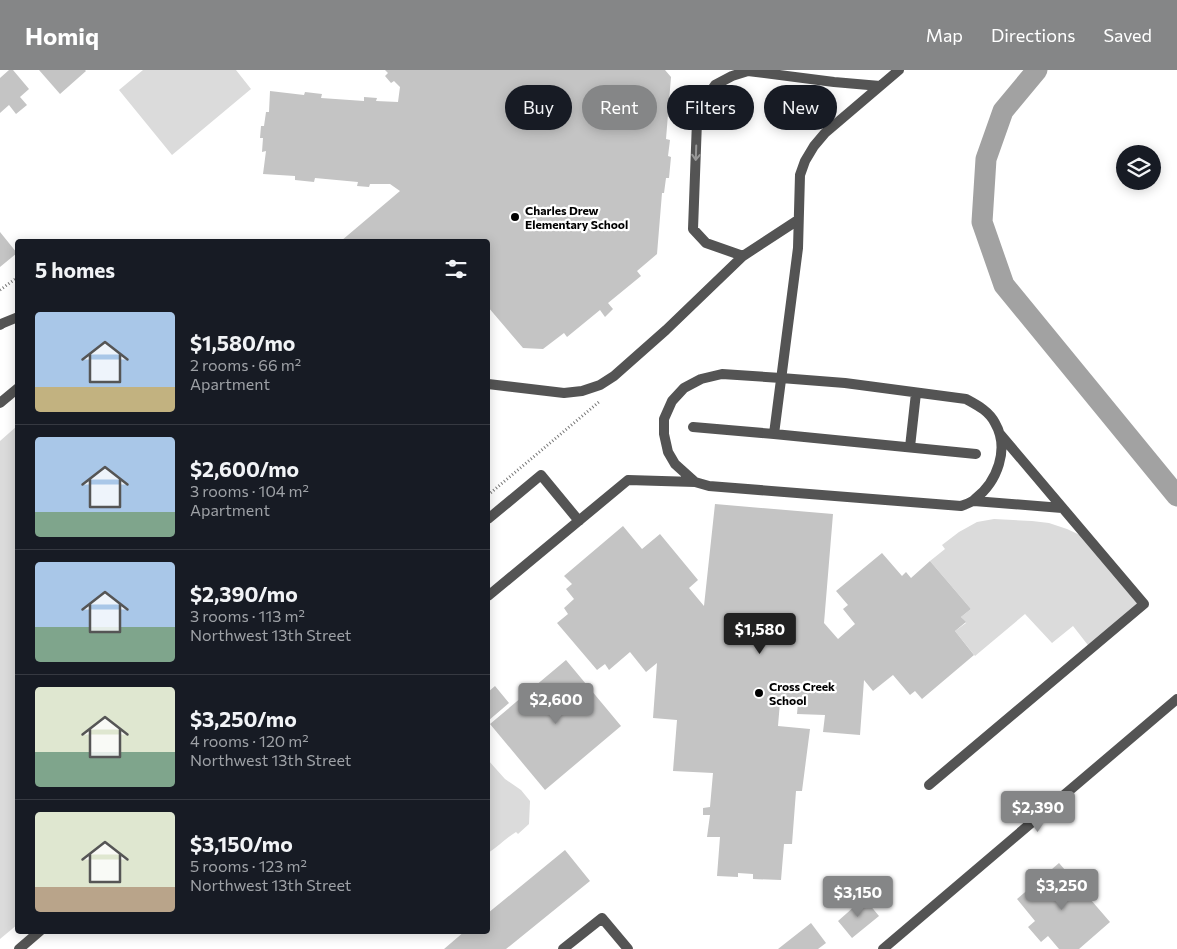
<!DOCTYPE html>
<html lang="en">
<head>
<meta charset="utf-8">
<style>
  :root { --surface:#171b24; --page:#20242c; --text:#f1f3f6; --muted:#9ea1a6; --line:#363941; --accent:#858687 }
  body { margin:0; font-family:Commissioner,sans-serif; background:var(--page); color:var(--text); height:100vh; display:flex; flex-direction:column; font-size:19px; white-space:nowrap }
  * { box-sizing:border-box; margin:0 }
  p { font-size:16px; color:var(--muted) }
  .icon { flex:none; width:28px; height:28px; fill:none; stroke:currentColor; stroke-width:2; stroke-linecap:round; stroke-linejoin:round }
  .map { position:relative; flex:1; overflow:hidden }
  .panel { position:absolute; left:15px; top:169px; width:475px; height:695px; display:flex; flex-direction:column; background:var(--surface); border-radius:5px; box-shadow:0 2px 12px #0003 }
  .panel>* { flex:none }
  .top-card { position:absolute; left:505px; top:15px; width:475px; height:45px; display:flex; gap:10px }
  .fabs { position:absolute; left:1116px; top:75px; display:grid; gap:10px }
  .fabs a { display:grid; place-items:center; width:45px; height:45px; border-radius:50%; background:var(--surface); box-shadow:0 2px 12px #0003; font-size:25px }
  .price { position:absolute; translate:-50% -42px; padding:0 11px; border-radius:5px; background:var(--accent); color:#fff; font-size:16px; line-height:32px; filter:drop-shadow(0 1px 2px #0008) }
  .price::after { content:''; position:absolute; left:50%; top:30px; width:15px; height:11px; margin-left:-8px; background:inherit; clip-path:polygon(0 0,100% 0,50% 100%) }
  .price.on { background:#222; color:#fff }
  ul { padding:0; list-style:none }
  li { display:flex; align-items:center; gap:15px; height:125px; padding:0 20px }
  li+li { border-top:1px solid var(--line) }
  li span { display:grid; place-items:center; flex:none; width:140px; height:100px; border-radius:5px; color:#555 }
  li>.icon { margin-inline-start:auto }
  span .icon { width:60px; height:60px; fill:#fffc; stroke-width:1 }
  li b { font-size:21px }
  h2 { display:flex; justify-content:space-between; align-items:center; height:60px; padding:0 20px; font-size:21px }
  .chip { padding:0 18px; border-radius:22px; background:var(--surface); box-shadow:0 2px 12px #0003; font-size:18px; line-height:45px }
  .chip.on { background:var(--accent); color:#fff }
  header { display:flex; align-items:center; gap:30px; box-sizing:border-box; height:70px; padding:0 25px; background:var(--accent); color:#fff }
  header strong { font-size:24px }
  nav { display:flex; gap:28px; margin-inline-start:auto; font-size:18px }
  .map>svg:first-child { display:block }
</style>
</head>
<body>
<header>
<strong>Homiq</strong>
<nav><a>Map</a><a>Directions</a><a>Saved</a></nav>
</header>
<div class="map">
<svg width="1177" height="879" viewBox="0 0 1177 879">
  <rect width="100%" height="100%" fill="#fff"/>
  <path fill="#dbdbdb" d="M143,0h93l15,19 -79,66 -53,-65z
    M17,356l1,498 -18,15v-498z
    M994,449l38,2 17,2 18,6 15,7 62,68 -53,45 -18,-23 -21,17 -27,-29 -50,42 -20,-25 11,-8 -5,-6 10,-8 -41,-48 15,-12 -3,-4 17,-13 18,-10z
    M488,690l17,19 16,11 9,11 -1,23 -11,10 -2,-2c-10,6 -18,15 -28,21z"/>
  <g fill="none" stroke-linecap="round" stroke-linejoin="round">
    <path stroke="#a2a2a2" stroke-width="21" d="M1037,0l-34,41 -17,48 -4,63 22,63 173,211"/>
  </g>
  <path fill="#c4c4c4" d="M9,0h4l16,19 -9,8 7,8 -11,9 -7,-9 -9,8v-35z
    M39,0h46l1,1 -26,23z
    M385,0h280l6,7 -5,62 4,1 -2,16 3,1 -2,21h-3l-2,15h-2l-5,61 -20,17 4,5 -33,27 5,6 -8,8 -5,-7 -33,27 -3,-4 -21,16 -20,-1 -35,-41v-66h-147l59,-50 -10,-7h-20l-1,3 -12,-1 1,-4 -43,-4 -1,4 -19,-2v-4l-32,-2 3,-23 -4,1 1,-14h-3l1,-12h3l2,-14h3l1,-21 34,4 1,-3 17,2 -1,4 43,3v-4l13,1 -1,3 22,1 2,-15 -6,-6 -3,2 -6,-7 3,-3z
    M0,162l17,21 -17,14z
    M715,434l118,10 -9,109 14,16 17,-15 -12,-15 5,-4 -12,-14 46,-38 20,23 4,-4 5,6 19,-17 41,48 -10,8 5,5 -11,9 19,24 -52,44 -7,-8 -5,4 -17,-20 -20,16 -9,-11 -4,55 -37,-3 2,-17 -28,-1 1,-11 -18,-1 -2,24 32,3 -8,62h-6l-4,53h-8l-3,36 -28,-1v-5l-15,-1v4l-21,-1 3,-39h-13l3,-22h-7v-7l7,-1 3,-34 -40,-2 4,-51 -24,-2 4,-55 -11,9 -16,-20 -21,18 -4,-6 -8,6 -40,-47 11,-9 -4,-6 10,-9 -8,-10 6,-5 -8,-8 59,-50 19,23 18,-15 38,46 -9,8 15,18z
    M566,590l55,66 -76,64 -55,-66z
    M495,616l14,17 -21,18v-29z
    M565,780l25,31 -84,68h-62l21,-18h23v-18z
    M1059,793l51,59 -31,27h-20l-11,-13 -7,6 -13,-15 7,-6 -18,-22z
    M864,828l15,18 -27,22 -14,-17z
    M811,853l15,20 -8,6h-40z"/>
  <g fill="none" stroke-linecap="round" stroke-linejoin="round">
    <path stroke="#767676" stroke-width="3" stroke-dasharray="1 2.5" stroke-linecap="butt" d="M0,220l18,-13
      M488,425l112,-94"/>
    <path stroke="#545454" stroke-width="10" d="M899,0l-74,63 -11,13 -9,15 -5,14 -2,73 -24,186 202,20
      M743,186l-37,-13 -13,-14 4,-108 7,-20 11,-16 17,-9 16,-5 86,11 46,4
      M1,254l17,-7
      M722,304l59,4 64,5 121,16c11,6 23,12 29,24 15,26 2,59 -20,76 -4,4 -9,5 -14,7l-252,-20 -14,-4 -20,-18 -7,-12 -4,-18v-15l8,-18 12,-13 17,-9z
      M488,314l76,9 18,-2 18,-6 14,-9 52,-46 77,-74 55,-36
      M0,333l18,-15
      M693,357l81,7
      M910,377l6,-54
      M974,431l88,7
      M488,449l53,-44 38,46
      M488,526l140,-116 67,2
      M929,715l215,-181 -144,-170
      M19,879l21,-18
      M563,879l39,-31 26,31"/>
    <path stroke="#545454" stroke-width="10" d="M0,255l1,-1
      M883,879l294,-250"/>
  </g>
  <defs><path id="oneway-shaft" d="M-6 0H5M1.5-3L5.5 0L1.5 3" fill="none" stroke-width="1.6" stroke-linecap="round" stroke-linejoin="round" transform="scale(1.25)"/></defs>
  <use stroke="#989898" href="#oneway-shaft" transform="translate(696 83) rotate(92)"/>
  <g fill="#000" stroke="#fff" stroke-width="2">
    <circle cx="515" cy="147" r="5"/>
    <circle cx="759" cy="623" r="5"/>
  </g>
  <g text-anchor="middle" dominant-baseline="central" stroke-width="4.5" stroke-linejoin="round" paint-order="stroke">
    <g font-size="12" font-weight="bold" fill="#000" stroke="#fff" text-anchor="start">
      <text x="525" y="140">Charles Drew<tspan x="525" dy="14">Elementary School</tspan></text>
      <text x="769" y="616">Cross Creek<tspan x="769" dy="14">School</tspan></text>
    </g>
  </g>
</svg>
<div class="fabs">
<a><svg class="icon" aria-label="layers" viewBox="0 0 24 24"><path d="M12 4l9 5-9 5-9-5zM3 14l9 5 9-5"/></svg></a>
</div>
<b class="price on" style="left:760px;top:585px">$1,580</b>
<b class="price" style="left:556px;top:655px">$2,600</b>
<b class="price" style="left:1038px;top:763px">$2,390</b>
<b class="price" style="left:1062px;top:841px">$3,250</b>
<b class="price" style="left:858px;top:848px">$3,150</b>
<div class="top-card">
<a class="chip">Buy</a>
<a class="chip on">Rent</a>
<a class="chip">Filters</a>
<a class="chip">New</a>
</div>
<section class="panel">
<h2>5 homes<svg class="icon" aria-label="filters" viewBox="0 0 24 24"><path d="M4 7h16M4 17h16"/><circle cx="9" cy="7" r="2"/><circle cx="15" cy="17" r="2"/></svg></h2>
<ul>
<li><span style="background:linear-gradient(#a9c7e8 75%,#c2b280 0)"><svg class="icon" aria-label="home" viewBox="0 0 24 24"><path d="M3 11l9-7 9 7M6 9v11h12V9"/></svg></span><div><b>$1,580/mo</b><p>2 rooms · 66 m²</p><p>Apartment</p></div></li>
<li><span style="background:linear-gradient(#a9c7e8 75%,#7fa58c 0)"><svg class="icon" aria-label="home" viewBox="0 0 24 24"><path d="M3 11l9-7 9 7M6 9v11h12V9"/></svg></span><div><b>$2,600/mo</b><p>3 rooms · 104 m²</p><p>Apartment</p></div></li>
<li><span style="background:linear-gradient(#a9c7e8 65%,#7fa58c 0)"><svg class="icon" aria-label="home" viewBox="0 0 24 24"><path d="M3 11l9-7 9 7M6 9v11h12V9"/></svg></span><div><b>$2,390/mo</b><p>3 rooms · 113 m²</p><p>Northwest 13th Street</p></div></li>
<li><span style="background:linear-gradient(#dfe7d0 65%,#7fa58c 0)"><svg class="icon" aria-label="home" viewBox="0 0 24 24"><path d="M3 11l9-7 9 7M6 9v11h12V9"/></svg></span><div><b>$3,250/mo</b><p>4 rooms · 120 m²</p><p>Northwest 13th Street</p></div></li>
<li><span style="background:linear-gradient(#dfe7d0 75%,#b9a48a 0)"><svg class="icon" aria-label="home" viewBox="0 0 24 24"><path d="M3 11l9-7 9 7M6 9v11h12V9"/></svg></span><div><b>$3,150/mo</b><p>5 rooms · 123 m²</p><p>Northwest 13th Street</p></div></li>
</ul>
</section>
</div>
</body>
</html>
